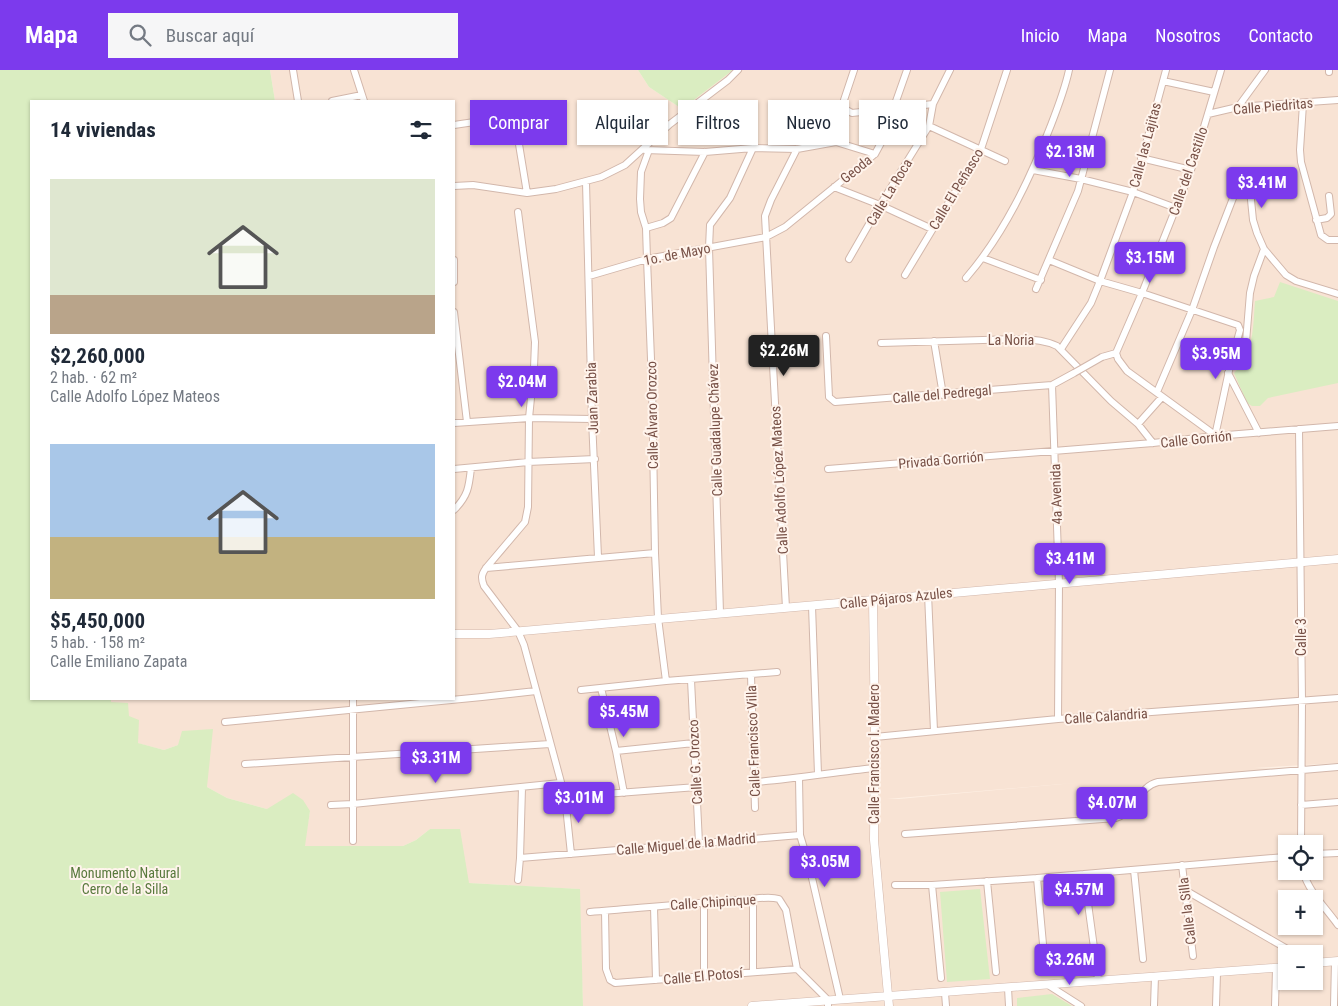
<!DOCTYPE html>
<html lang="es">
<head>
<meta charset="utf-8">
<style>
  :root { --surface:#fff; --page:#f6f6f7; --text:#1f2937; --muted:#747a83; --accent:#7c3aed }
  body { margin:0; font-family:"Roboto Condensed",sans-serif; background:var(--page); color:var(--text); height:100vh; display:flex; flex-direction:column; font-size:19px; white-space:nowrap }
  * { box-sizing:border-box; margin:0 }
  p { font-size:16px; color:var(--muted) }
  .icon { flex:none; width:28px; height:28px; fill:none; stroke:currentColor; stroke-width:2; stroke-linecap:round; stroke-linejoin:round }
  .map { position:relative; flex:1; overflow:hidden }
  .sheet { position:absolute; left:30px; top:30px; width:425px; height:600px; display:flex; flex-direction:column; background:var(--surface); border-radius:0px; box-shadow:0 1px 4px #0004 }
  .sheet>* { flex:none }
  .banner { position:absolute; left:470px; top:30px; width:475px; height:45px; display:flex; gap:10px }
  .buttons { position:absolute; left:1278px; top:765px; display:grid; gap:10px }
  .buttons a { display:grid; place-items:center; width:45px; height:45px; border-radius:0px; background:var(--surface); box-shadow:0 1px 4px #0004; font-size:25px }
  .price { position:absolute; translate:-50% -42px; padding:0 11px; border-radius:5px; background:var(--accent); color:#fff; font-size:16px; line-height:32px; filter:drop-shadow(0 1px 2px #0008) }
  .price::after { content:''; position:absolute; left:50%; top:30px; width:15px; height:11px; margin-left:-8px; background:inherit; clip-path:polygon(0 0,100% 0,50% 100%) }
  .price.active { background:#222; color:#fff }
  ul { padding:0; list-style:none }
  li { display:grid; align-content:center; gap:10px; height:265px; padding:0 20px }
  li span { display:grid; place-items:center; height:155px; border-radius:0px; color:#555 }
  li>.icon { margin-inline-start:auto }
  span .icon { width:90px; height:90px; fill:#fffc; stroke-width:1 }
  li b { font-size:21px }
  h2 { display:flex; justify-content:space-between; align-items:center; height:60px; padding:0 20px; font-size:21px }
  .tag { padding:0 18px; border-radius:0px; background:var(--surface); box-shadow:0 1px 4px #0004; font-size:18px; line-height:45px }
  .tag.active { background:var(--accent); color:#fff }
  header { display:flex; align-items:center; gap:30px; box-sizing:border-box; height:70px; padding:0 25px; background:var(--accent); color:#fff }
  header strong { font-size:24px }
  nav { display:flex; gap:28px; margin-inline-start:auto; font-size:18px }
  .search { width:350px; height:45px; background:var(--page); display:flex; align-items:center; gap:12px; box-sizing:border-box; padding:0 18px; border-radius:0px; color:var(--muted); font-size:19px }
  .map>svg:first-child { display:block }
</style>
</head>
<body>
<header>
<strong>Mapa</strong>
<div class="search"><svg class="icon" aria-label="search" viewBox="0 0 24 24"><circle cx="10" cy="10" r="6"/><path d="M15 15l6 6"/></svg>Buscar aquí</div>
<nav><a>Inicio</a><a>Mapa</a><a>Nosotros</a><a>Contacto</a></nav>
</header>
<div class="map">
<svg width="1338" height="936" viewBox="0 0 1338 936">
  <rect width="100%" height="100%" fill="#fef0e4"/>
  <path fill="#f8e3d4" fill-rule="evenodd" d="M270,0h368l11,17 33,22 51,-39h605v693l-84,5 46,1 38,-2v239h-755l-4,-117 -110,-6 -39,-54 -14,11 -13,6h-99l6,-35 -43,-2 -40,-11 -20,-11 -29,-42 -14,5 -27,-7 -8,-27 -19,-14 1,-3h343v-598h-179zM1085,712l-186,17h-12zM1286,774h28v27h-28zM1286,829h28v27h-28zM1286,884h28v27h-28z"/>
  <path fill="#daedc1" d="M0,0h270l5,31h-244v598h80v3l17,1 1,13 10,4 -1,23 26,7 14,-5 4,-14 31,-2 -6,58 20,11 40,11 26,-16 10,7 7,11 -5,35h98l13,-6 14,-11h30l9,54 111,6 3,117h-583z
    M638,0h95l-51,39 -33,-22z
    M1280,212l58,19v82l-70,15 -8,8h-8l-5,-3 -13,-30c20,-18 19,-47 21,-72l19,-4z
    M980,819l10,90 -43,3 -7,-90z
    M1052,924l20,12h-55v-8z"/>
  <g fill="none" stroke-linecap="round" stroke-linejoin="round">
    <g stroke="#d2b7ab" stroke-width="8">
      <path id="minor" d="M293,0l5,31
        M354,0l10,31
        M854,0l-10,30 1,9 7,4 81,-9
        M1329,2v-2
        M1163,11l51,11
        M332,31l30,-6
        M1303,34l-3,46 1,12 20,73 7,5h10
        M1238,37l27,-37
        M1208,44l30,-7 100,-7
        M454,55l54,-8 7,3 12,73
        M929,56l76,35
        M645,80l60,2 48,-4 44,1 39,-7 39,12
        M649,80l-8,22 -1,27 1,13 5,16 1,31 5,125 3,169 3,65 8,63
        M1141,88l50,12
        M1033,100l48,9 52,13 43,16
        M586,112l6,237 6,138
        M454,116l19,-1 54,8 29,-4 45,-12 24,-12 45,-41 58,-44 10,-10
        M834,117l46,18 52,24
        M518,142l17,130 -1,26 -5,50 -1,89 -3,15 -39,46c-5,7 -5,10 -2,18l34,45 6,14 41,152 6,57
        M1316,150l11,-2 4,-4 -2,-18
        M646,158l17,-5 8,-5 34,-66
        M983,188l58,22
        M849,189l31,-54 49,-79 4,-22 17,-34
        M454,190v22
        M1049,190l51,21 42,12 96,32 2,5 -10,36 -15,70
        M905,205l76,-126 26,-79
        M589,206l58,-17 119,-22 19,-10 90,-73 7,-13 25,-71
        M966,208c38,-44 64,-99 85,-153 7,-18 14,-36 18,-55
        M1036,219l42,-98 32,-121
        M454,242l13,110
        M826,266l3,61 6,5 217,-17
        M934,271l9,54
        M881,273l136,-4c14,0 28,1 40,7l54,55 27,23
        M1061,279l30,-46 9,-22 33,-89 33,-122
        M1116,283l26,-60 49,-123 30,-100
        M1102,287l14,-4 2,6 9,12 88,64
        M1230,296l10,-5 5,-7 5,-61 4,-17 10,-27
        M1228,303l31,60
        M1157,322l35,-82 22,-63 21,-54 3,-4 7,-3 5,4 3,30 4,13 7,16 22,26 10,6 42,13
        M454,353l75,-5 63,1
        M1299,359l3,272 -1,143
        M1153,373l-15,-19 24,-27
        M454,399l74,-7 67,-3
        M828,399l325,-26 62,-7 123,-10
        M454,440c14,-14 15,-23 17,-42
        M486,498l169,-15
        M928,524l6,137
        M812,536l6,168
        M786,538l-21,-392 6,-16 26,-51
        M720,543l-11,-365 1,-23 20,-27 23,-50
        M751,605l4,133
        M691,610l8,163
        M601,618l15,63 8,42
        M581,620l85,-9 111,-9
        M1058,649l1,-136 -7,-198 22,-12
        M225,652l257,-25 54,-6
        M875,667l183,-18 280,-21
        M616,681l78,-8
        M245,694l305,-20
        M799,708l1,57 9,30 31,134
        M755,712c40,-3 80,-10 119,-14
        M565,727l132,-10
        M331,735l22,-1 207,-21
        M1301,735l37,-3
        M905,764l211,-16c22,-7 21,-31 42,-36l180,-15
        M353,771v-142
        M1314,784l24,-1
        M520,788l280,-23
        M1182,795l11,91
        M1134,800l9,89
        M1303,801c5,20 23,37 35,54
        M1084,804l11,81
        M1037,808l8,88
        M518,810l2,-22 2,-70
        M987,811l9,91
        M895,815h37l105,-7 248,-21
        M932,815l9,93
        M1185,820l111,64
        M753,830v72
        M704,832v73
        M654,837l2,73
        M605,841l1,58 4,11 5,3 182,-14
        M590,842c50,-4 100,-9 150,-12 13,0 27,-5 39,-1l7,11 11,59 31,31v6
        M1096,892l2,18
        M1048,915l33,21
        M1008,918l1,18
        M945,923l1,13
        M1154,936l1,-30
        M1216,936l1,-33
        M1275,936l1,-37
        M1334,936l1,-45"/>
    </g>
    <g stroke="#d2b7ab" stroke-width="9">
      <path id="tertiary" d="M873,530l2,137 -1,103 15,166
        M454,564h35l849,-75
        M1314,893l24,-2
        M752,936l534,-39"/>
    </g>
    <use href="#minor" stroke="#fff" stroke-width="6"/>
    <use href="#tertiary" stroke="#fff" stroke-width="8"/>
    <g stroke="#d2b7ab" stroke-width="8" stroke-linecap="butt">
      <path id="minor-bridge" d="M1074,303l28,-16"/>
    </g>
    <use href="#minor-bridge" stroke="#fff" stroke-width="6"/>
  </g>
  <g text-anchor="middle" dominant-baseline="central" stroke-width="4" stroke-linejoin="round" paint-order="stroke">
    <g font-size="14" fill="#785147" stroke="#fff4ec">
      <text transform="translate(1273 36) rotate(-5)">Calle Piedritas</text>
      <text transform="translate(1145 75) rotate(-75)">Calle las Lajitas</text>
      <text transform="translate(856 99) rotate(-39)">Geoda</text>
      <text transform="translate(1188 101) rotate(-71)">Calle del Castillo</text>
      <text transform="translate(956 119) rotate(-59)">Calle El Peñasco</text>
      <text transform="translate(889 122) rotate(-59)">Calle La Roca</text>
      <text transform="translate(677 184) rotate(-11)">1o. de Mayo</text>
      <text x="1011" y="270">La Noria</text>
      <text transform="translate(942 324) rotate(-5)">Calle del Pedregal</text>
      <text transform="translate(592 328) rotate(-92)">Juan Zarabia</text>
      <text transform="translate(652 345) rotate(-91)">Calle Álvaro Orozco</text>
      <text transform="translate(715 360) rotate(-92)">Calle Guadalupe Chávez</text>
      <text transform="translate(1196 369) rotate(-6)">Calle Gorrión</text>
      <text transform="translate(941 390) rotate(-5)">Privada Gorrión</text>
      <text transform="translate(779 410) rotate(-93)">Calle Adolfo López Mateos</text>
      <text transform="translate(1056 424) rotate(-92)">4a Avenida</text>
      <text transform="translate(896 528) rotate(-6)">Calle Pájaros Azules</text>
      <text transform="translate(1301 567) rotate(-90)">Calle 3</text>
      <text transform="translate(1106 646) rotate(-4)">Calle Calandria</text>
      <text transform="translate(753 671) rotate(-92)">Calle Francisco Villa</text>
      <text transform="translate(874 684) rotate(-90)">Calle Francisco I. Madero</text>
      <text transform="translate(695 692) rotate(-93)">Calle G. Orozco</text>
      <text transform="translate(686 774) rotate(-5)">Calle Miguel de la Madrid</text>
      <text transform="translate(713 832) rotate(-4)">Calle Chipinque</text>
      <text transform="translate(1187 841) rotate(-97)">Calle la Silla</text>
      <text transform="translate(703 906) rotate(-5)">Calle El Potosí</text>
    </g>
    <g font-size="14" fill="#58793c" stroke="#fff4ec">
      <text x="125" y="803">Monumento Natural<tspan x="125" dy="16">Cerro de la Silla</tspan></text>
    </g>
  </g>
</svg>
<div class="buttons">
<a><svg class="icon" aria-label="locate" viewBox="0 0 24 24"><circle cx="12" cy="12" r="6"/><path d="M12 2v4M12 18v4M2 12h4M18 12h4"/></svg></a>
<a>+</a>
<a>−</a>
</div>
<b class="price" style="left:1070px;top:108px">$2.13M</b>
<b class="price" style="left:1262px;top:139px">$3.41M</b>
<b class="price" style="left:1150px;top:214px">$3.15M</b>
<b class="price active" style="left:784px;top:307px">$2.26M</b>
<b class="price" style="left:1216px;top:310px">$3.95M</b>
<b class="price" style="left:522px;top:338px">$2.04M</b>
<b class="price" style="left:1070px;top:515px">$3.41M</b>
<b class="price" style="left:624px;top:668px">$5.45M</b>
<b class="price" style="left:436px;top:714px">$3.31M</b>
<b class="price" style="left:579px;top:754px">$3.01M</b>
<b class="price" style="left:1112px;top:759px">$4.07M</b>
<b class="price" style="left:825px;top:818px">$3.05M</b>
<b class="price" style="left:1079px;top:846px">$4.57M</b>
<b class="price" style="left:1070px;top:916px">$3.26M</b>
<div class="banner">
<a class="tag active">Comprar</a>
<a class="tag">Alquilar</a>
<a class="tag">Filtros</a>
<a class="tag">Nuevo</a>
<a class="tag">Piso</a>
</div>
<section class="sheet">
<h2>14 viviendas<svg class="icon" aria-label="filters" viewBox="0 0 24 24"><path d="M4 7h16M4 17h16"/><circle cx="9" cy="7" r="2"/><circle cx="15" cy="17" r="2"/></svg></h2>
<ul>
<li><span style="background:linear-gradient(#dfe7d0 75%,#b9a48a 0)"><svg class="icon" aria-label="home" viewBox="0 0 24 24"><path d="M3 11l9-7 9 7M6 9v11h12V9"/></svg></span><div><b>$2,260,000</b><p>2 hab. · 62 m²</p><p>Calle Adolfo López Mateos</p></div></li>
<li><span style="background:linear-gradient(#a9c7e8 60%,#c2b280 0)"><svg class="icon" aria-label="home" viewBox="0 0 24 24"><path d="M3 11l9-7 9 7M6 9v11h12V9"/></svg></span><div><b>$5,450,000</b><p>5 hab. · 158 m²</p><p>Calle Emiliano Zapata</p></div></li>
</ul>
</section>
</div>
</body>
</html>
